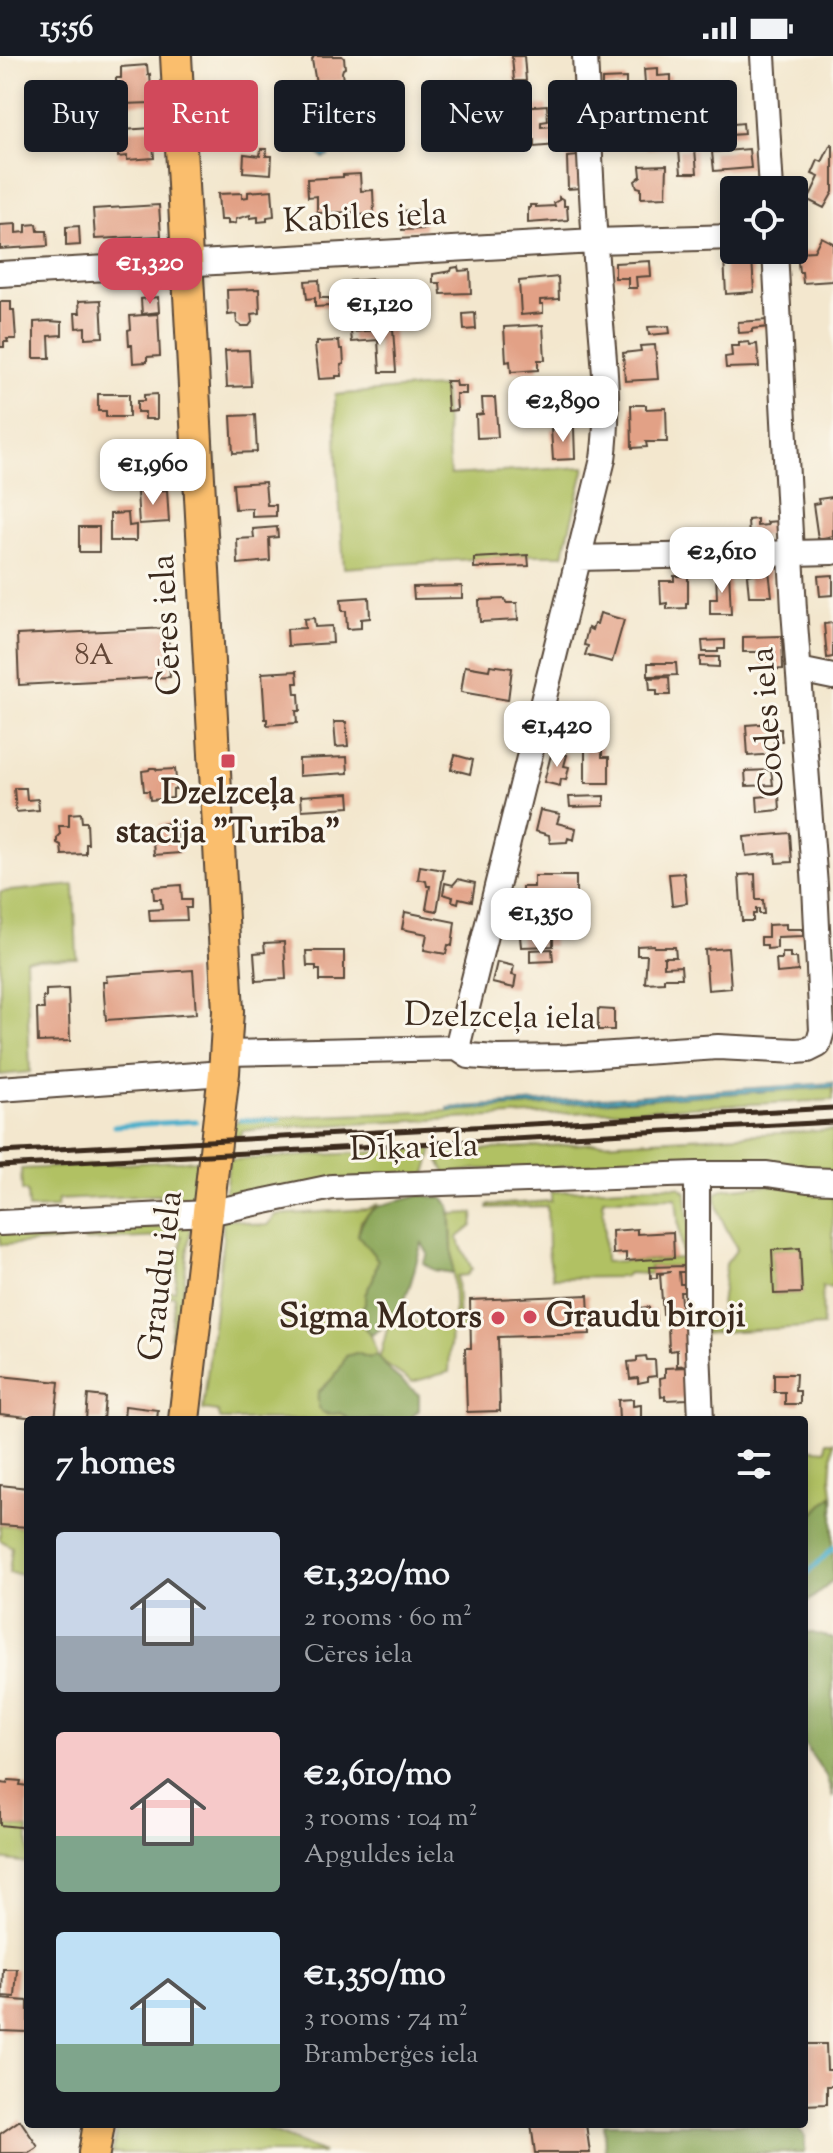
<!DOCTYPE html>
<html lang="en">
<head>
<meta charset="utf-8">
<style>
  :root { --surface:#171b24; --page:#242831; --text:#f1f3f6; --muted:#9ea1a6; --accent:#d1495b }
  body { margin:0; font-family:"Sorts Mill Goudy",serif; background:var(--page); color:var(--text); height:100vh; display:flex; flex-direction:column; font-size:30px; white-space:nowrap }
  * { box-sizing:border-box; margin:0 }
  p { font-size:26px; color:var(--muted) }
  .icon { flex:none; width:44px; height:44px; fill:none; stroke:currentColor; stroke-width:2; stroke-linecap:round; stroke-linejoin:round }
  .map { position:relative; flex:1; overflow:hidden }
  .panel { position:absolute; left:24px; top:1360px; width:784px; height:712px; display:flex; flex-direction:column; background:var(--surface); border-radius:8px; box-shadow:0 4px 12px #0003 }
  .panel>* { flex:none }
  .top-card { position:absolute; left:24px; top:24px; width:786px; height:72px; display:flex; gap:16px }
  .controls { position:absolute; left:720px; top:120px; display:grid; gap:16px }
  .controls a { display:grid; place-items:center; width:88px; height:88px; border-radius:8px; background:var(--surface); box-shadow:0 4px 12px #0003; font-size:40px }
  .price { position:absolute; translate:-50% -68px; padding:0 18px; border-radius:16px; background:#fff; color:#222; font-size:26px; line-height:52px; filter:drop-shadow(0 2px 4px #0008) }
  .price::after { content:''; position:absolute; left:50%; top:48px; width:24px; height:18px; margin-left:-12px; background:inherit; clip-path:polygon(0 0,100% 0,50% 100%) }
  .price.active { background:var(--accent); color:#fff }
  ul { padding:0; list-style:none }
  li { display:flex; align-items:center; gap:24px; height:200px; padding:0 32px }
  li span { display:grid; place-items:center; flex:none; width:224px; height:160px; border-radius:8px; color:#555 }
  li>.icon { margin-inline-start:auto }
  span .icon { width:96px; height:96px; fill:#fffc; stroke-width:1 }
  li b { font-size:34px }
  h2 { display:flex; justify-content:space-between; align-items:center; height:96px; padding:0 32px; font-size:34px }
  .pill { padding:0 28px; border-radius:8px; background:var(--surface); box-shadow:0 4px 12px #0003; font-size:28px; line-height:72px }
  .pill.active { background:var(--accent); color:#fff }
  .status { display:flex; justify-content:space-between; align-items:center; height:56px; padding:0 40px; background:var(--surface); direction:ltr }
  .status svg { height:22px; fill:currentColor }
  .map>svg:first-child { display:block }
</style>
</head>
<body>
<div class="status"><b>15:56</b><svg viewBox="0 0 49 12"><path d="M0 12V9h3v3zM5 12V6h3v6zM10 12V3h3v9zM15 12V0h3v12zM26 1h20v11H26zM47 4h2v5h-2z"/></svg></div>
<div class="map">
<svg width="833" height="2097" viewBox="0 0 833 2097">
  <rect width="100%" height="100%" fill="#fbf7ec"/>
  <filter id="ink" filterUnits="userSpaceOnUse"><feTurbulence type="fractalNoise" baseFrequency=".0125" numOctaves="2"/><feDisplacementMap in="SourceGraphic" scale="16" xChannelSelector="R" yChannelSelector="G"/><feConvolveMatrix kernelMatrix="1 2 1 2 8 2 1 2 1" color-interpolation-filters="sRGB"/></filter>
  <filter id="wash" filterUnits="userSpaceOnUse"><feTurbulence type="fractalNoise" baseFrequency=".006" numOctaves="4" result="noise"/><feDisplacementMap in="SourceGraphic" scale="32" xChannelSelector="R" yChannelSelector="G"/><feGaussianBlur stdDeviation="1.8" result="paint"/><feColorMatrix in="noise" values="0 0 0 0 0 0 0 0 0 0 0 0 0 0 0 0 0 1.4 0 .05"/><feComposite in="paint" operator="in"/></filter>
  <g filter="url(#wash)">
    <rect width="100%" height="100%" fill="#f3e7ce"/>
    <path fill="#b1c164" stroke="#767641" stroke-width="2" fill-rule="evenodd" d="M443,331l7,88 135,-8 -22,88h-35l-184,13 -7,-103 -2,-70 64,-6z
      M74,829l3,73 -51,1 4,113 -30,3v-183z
      M833,1031v13l-560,28 -31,3v4l-12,2 1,-11 9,-7 208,-8z
      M833,1074v45l-187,-8 -29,-4 -51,3 -30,7 -29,-4h-29l-32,5 -7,-13v-9z
      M433,1093l-8,28 -201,22 5,-39z
      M198,1104l-5,43 -34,2v-10l-101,5 -1,8 -29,1 -1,-17 -5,-1 -1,-22z
      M764,1129l69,2v101l-11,-1 1,39 -121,7v-10h17l7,-59 11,-15c-8,-17 -22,-37 -21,-56l9,-4zM800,1193l2,44 -28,1 -2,-44z
      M659,1130l20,1 7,5 5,65 -8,1 1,8 -34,1 1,7 -23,-1 -4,4 -71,1 -5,-27 -1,-45 -59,2v-3l63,-4v-9zM676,1142l6,60 -77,4 -2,-63z
      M378,1148l-17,17 -3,14 20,25 -5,19 -8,16v9l-9,14 15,17 6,20 -7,3 -14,-5 -10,3c-6,16 -15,25 -28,36l9,23 14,-3 7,6 -3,2h-124l-3,-8 -15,-2 20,-169v-22c17,-3 28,9 45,6l8,-10 91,-6z
      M474,1157l-2,13 -15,12 15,31 -5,6 -10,1 2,49h5v6h-9l-4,-117z
      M188,1170l2,5 -12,103 -3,3h-5l5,-41 -10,-1 1,-5 9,1 7,-55 -98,5v-10z
      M70,1175l3,5 -2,5 -71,4v-13z
      M390,1262l61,10 -2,44 -37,10 -33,-22z
      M826,1386h7l-2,35 2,18 -20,19 -7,18 -2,16v-100l22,2z
      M0,1469l28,2v48l-19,-2 3,-26 -12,-7z
      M0,1769l28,3v35l-28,-4z
      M118,2068h155l-5,6 56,23h-212z"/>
    <path fill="#8ca75a" stroke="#64683c" stroke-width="2" d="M420,1139l23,3 7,8 3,67 -19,-3 -11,-7 5,-9 -6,-11c-13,39 -11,70 -51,92l-15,-17 9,-14v-9l8,-16 5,-19 -20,-25c9,-37 32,-29 62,-40z
      M356,1297l14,5 7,-3 14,17 28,23v15l-10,10h-64l3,-2 -7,-5c-19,3 -25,0 -23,-21 13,-11 22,-20 28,-36z
      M833,1439v86l-29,24c0,-25 -4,-73 11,-92 5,-7 12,-12 18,-18z
      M804,1575l29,7v159l-7,-21 -22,-32z
      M604,2068h190l11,12v15l-1,2h-199z"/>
    <path fill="#4bafca" stroke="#436c74" stroke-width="2" d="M309,48l7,1 5,12 -1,7 8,8 5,16 -4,8 -6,2 -5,-5 -3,-18 -11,-11 -2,-7 2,-11z
      M833,1027v4l-385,24v-3z"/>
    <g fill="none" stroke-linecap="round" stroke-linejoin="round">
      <path stroke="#4bafca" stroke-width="5" d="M241,1064h39
        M114,1070l82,-5
        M804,1521l29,-29"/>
    </g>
    <g id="blocks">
      <path fill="#e2a186" d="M314,0h28l2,2 1,10 -2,1 -1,3 1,9 -27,2 -4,-23z
        M512,0h12l2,25h-12z
        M147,9l1,10 2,-1 2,29 -29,1 -1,-12h-6v-14h5v-11z
        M658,12v8l13,-1v11l-12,1 2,27 -14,1 -3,-46z
        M626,22v8l-24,1v-8z
        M730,36l1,12 -25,1v-12z
        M108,43l1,34 -15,1 -1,-34z
        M369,43l1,17 -32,2 -1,-17z
        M547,49l1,16 -7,1v5l15,-1 1,19 -23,2v-7l-18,2 -1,-14h8l-1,-21z
        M733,52l1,16 9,-1 1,11 -58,4 -1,-26z
        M152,72l2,30 -27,2v-4l-9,1v-13h6l-1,-14z
        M661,72v4l18,-1 1,15 -34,3 -1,-20z
        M831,88l2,1v47l-9,16 -16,-8 11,-23 -7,-3 6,-14 4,2z
        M261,93h6l-1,7h6l-1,18 -28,-2 1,-18 16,2z
        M695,93l2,24h-16l-2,-23z
        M749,93l2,19 -37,3 -2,-19z
        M578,100l2,32 -12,1 -1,-32z
        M667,109l-1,32 -25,1v-10l-4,-1 -2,-6 6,-5 -1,-10z
        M360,118l1,17 12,-1 1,24 -16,1v-3l-41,1v-17l-9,1 -1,-18 36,-2v-2z
        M272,134l2,26 -7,1v4l-9,1v-5l-8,1v-3l-14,4v4l-8,1v-4h-8l-2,-26 24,-1v5l6,-1v-5z
        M559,141l5,3v6h3l1,14 -40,3v-15h2v-3h6v2l19,-1 -1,-3 5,-3z
        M159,149l2,31 -66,3 -2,-30z
        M424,153l1,20 -23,1 -1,-19z
        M16,168v9l10,-1v-7l11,-1 1,7h9l1,15 -48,3v-24z
        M79,170l1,19 -14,1v-19z
        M821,181l12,6v36l-1,2 -29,2 -1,-11h-3l-2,-20 17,-1z
        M752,201l2,35 -28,2 -2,-36z
        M650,205l1,15 -15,1 1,11h-9v-10h-13v-15z
        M458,211l1,4 11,-1 1,23 -30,1 -1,-11h-7v-9l18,-3 1,-3z
        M558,221l1,22 -19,1v4h3v9l-22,2 -2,-34z
        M374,223l2,17 -20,1v-8l-5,1 -1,-9z
        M319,224l1,18h9l1,8 -15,1v-9l-8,1 -2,-18z
        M259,233l1,24 -9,1 1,8 -3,4h-8l-4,-3 -1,-9 -8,1 -1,-25z
        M158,241l1,15 -17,2 -1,-15z
        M101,244l2,37 -18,1v-11l-9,1 -1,-15h5l-1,-12z
        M0,246h11v8h3l2,29h-9l1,3h-4v5h-4z
        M475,257l1,16 -12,1 -1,-16z
        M158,258l2,42 -13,1v5l-14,1 -1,-18h-3l-1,-15 3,-1 -1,-13z
        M768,264v7l-16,2v3l-13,1 -1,-11z
        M49,265l13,1v13l-13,1 1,22h-16v-36z
        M543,269l2,35h-7v10l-27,2 -1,-11 -4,1 -2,-35z
        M669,270l1,7 -21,2 -1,-8z
        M393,273l3,43h-16l-2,-32 -26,2 -1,-10z
        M339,285l1,8h3l1,15 -3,1 1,11h-6v2l-17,1 -4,-34h2v-3z
        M749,286l1,3 7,-1 2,23 -33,1 -1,-11 7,-1 -1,-10h8v-3z
        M655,289l3,34 -33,2 -2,-28 18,-2 -1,-5z
        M249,294l2,36 -24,1 -2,-36z
        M446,325h9l1,5h10v8h-10l1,16 -9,1z
        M98,338h31v23h-23v-6h-8z
        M157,338v25h-12v-7h-8v-11h7v-6z
        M482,342h13l3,39 -21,1 -1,-23 7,-1z
        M631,349h15v4l20,-1 1,34h-21l1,5 -15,1z
        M255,359l2,37 -24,1 -2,-37z
        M574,372l1,31 -22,1 -2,-31z
        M265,426l2,23h9v11l-24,1v-9l-17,1 -2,-25z
        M167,434l2,32 -30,2 -2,-32z
        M833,441v39l-15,3 -5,-35 6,-1 -1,-4z
        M128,457l1,13 7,-1v16h-26v-27z
        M757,463v7l11,-1 -1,-3 12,-1 1,20h-11l-1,-6 -19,2 -1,-17z
        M79,471h20v25h-20z
        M277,471l1,10 -9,1 1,23 -32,3 -1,-25 17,-1 -1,-9z
        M528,499l1,11 -55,2v-10z
        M768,506l4,34h-23l-2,-21 6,-1v-11z
        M729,515l2,43h-21v-15h7l-1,-27z
        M833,519v20l-13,1 -2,-20z
        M674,520h14v27h-2v5l-19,1v-6l-6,1 -1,-23h14z
        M462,530v12l-48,1 -1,-12z
        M369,541l1,21 -9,1v9l-14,1 -1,-18h-4l-1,-12z
        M505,543l1,4h11l1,17 -38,2 -1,-22z
        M600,557l24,7 -12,42 -27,-7 3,-9 -4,-1 4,-17 4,2 2,-6h3z
        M314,562l1,9 17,-1 1,17 -45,3 -1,-17 18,-1 -1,-9z
        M833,567v34l-6,1 -3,-34z
        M168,572l2,49 -151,8 -2,-50z
        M782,580l1,33 -21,1 -1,-18h-18v-15z
        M725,584v9h-7v3h-15l-1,-11z
        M700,601h19v10l-19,-1z
        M648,607h28l1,12 -29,1z
        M490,609l22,3 -4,32 -47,-8 4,-26 24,4z
        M297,615l1,12h-4l1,11h4l1,17h-4l1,12 -30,2v-6h-2l-3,-46z
        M669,621l1,18h-13v-5h-7l-1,-12z
        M334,666h12l2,24 -12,1z
        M773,667l1,6h7v5l1,7 -8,1 1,12 -27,2 -2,-31z
        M585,691h17v10h7v26h-24z
        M552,695l15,4 -3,11 5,1 -3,13 -5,-1 -1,7 -16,-4z
        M455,699l18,5 -3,14 -19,-5z
        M347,701l1,16 -49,3v-17z
        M150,712h5l2,2 18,-1 2,20h-4v9l-23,2 -1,-9h-5l-2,-20 7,-1z
        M771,714l2,15 -27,1 -1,-15z
        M14,732h12l1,12 11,-1 1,11 -23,2z
        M349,737l1,14 -48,3 -1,-14z
        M779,739l1,15 -22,2 -1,-15z
        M604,740v10l-34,1 -1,-10z
        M540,754l20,4 -3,9 19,5 -2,12 -6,-2 -1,4 -17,1 -1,-8 -14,-4z
        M81,757l1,9h5l1,22h-2v10l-24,1 -1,-10 -4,-2v-5l3,-3 -1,-9h10v-12z
        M176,767l4,30 -26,2 -2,-27h8v-4z
        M790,777l2,29 -16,1 -1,-10 -29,3 -2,-19z
        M420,810l24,4 -7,41 -11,-2 4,-23h-3l-1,-5 -8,-2z
        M684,817l3,30 -15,2 -3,-31z
        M755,818l1,26h7l1,14h-5v-5h-3v5h-3v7h-11l-3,-46z
        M534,820h42v44l-31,2 -27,-7 3,-12 4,1v-7h-3v-10h12z
        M458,823l17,4 -3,18 -13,-3 -1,5 -6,-2 1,-4 -10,-3 2,-11 8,2z
        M181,829l1,15h9v8h-5l1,12 -37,1 -1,-11 13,-1 -1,-10h-7l-1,-12z
        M405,856l50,10 -3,24 -4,-1 -2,9 -22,-4 3,-16 -25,-5z
        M786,868v5h17v7l-26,1v11l-10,1v-4h-6v-8h7v-12z
        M553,879v11l-32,1 -1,-11z
        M284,886l2,37 -30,2 -2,-28 11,-1 -1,-9z
        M654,889v2h21l1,10h-12v10l17,-1 1,12h-18v4l-19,1 2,-28h-10v-9z
        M728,892l3,40 -23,2 -3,-40z
        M552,893l1,12 -23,1v-12z
        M306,895h38v30h-24v-11h-4v-4h-9z
        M782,897h8v5h7l1,13 -21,2 -1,-14h6z
        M497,906l17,4 -2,9 4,1 -2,12 -22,-5z
        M193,914l3,44 -90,6 -3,-38h4l-1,-6z
        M68,933l2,52 -32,1 -1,-33h7l-1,-12h3v-7z
        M598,953l16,1v20h-16z
        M637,1173v5l36,-2 1,26 -48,3v-8l-13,1 -1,-23z
        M800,1192l2,45 -28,1 -2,-44z
        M684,1210v6h-5l1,12h5v8h-5l2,21 -19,1 -3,-40 11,-2 -14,1v5h-6l-1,-11z
        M588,1239l2,39 -92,3 2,74 -33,1 -2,-64h6l-1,-48z
        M649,1251v4l6,-1 1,13h-6v-3h-9l-1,-12z
        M668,1268h21l2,41 -14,1v-16l-8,1z
        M646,1300l1,4h8l1,16 -8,1v4l-10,2v-5l-8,1 -2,-17 9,-1v-4z
        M687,1311l1,32 -23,1v-4l-4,1 -1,-19 5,-1v-9z
        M774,1318h22l-1,17h5v13h-15v-12h-11z
        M0,1320l59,6 -4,38 -55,-6z
        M88,1339l17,2 -2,23h-17z
        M633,1343v7l8,-1v15h-22l-1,-20z
        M125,1350l33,4 -1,10h-33z
        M0,1429l28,3v39l-28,-2z
        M9,1724l12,1 -1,4 8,1v42l-28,-3v-42l8,1z
        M3,1913h14l-2,28 -13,-1z
        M0,1943l28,2v31l-28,-1z
        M804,1988h22l1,26h6v16h-6v18l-23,1z
        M20,2064l18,27 -9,6h-29v-19z
        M531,2068h55l4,29h-55z"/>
    </g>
  </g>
  <g filter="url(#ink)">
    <use href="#blocks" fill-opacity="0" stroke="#574638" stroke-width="2"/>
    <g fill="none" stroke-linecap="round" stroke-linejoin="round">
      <g stroke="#574638" stroke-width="28">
        <path id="minor" d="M763,0l8,134
          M0,218l595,-33 139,-4
          M578,502l255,-6
          M799,614l34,7
          M457,992l146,-589c8,-56 -1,-114 -5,-171 -6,-77 -9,-155 -13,-232
          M226,997l231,-5 12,8 28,2 71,-1 150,-10 79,4 11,-1 10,-5 4,-14 -7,-145 -21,-276 -19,-360
          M0,1033l224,-16
          M697,1118v151l4,95
          M0,1167l208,-10 124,-26 365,-13h70l40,6 26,1"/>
      </g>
      <g stroke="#574638" stroke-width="34">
        <path id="major" d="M176,0l52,955 -4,62 -40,347
          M94,2097l5,-29"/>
      </g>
      <use href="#minor" stroke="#fff" stroke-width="24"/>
      <use href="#major" stroke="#fabe6d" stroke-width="30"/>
      <path stroke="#3b2a1e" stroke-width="5" d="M0,1096l833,-44
        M0,1110l833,-44"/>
    </g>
  </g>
  <g fill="#d1495b" stroke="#fbf7ec" stroke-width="3">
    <rect x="220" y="697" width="16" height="16" rx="4"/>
    <circle cx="530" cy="1261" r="8"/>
    <circle cx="498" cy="1262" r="8"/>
  </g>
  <g text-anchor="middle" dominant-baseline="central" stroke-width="6" stroke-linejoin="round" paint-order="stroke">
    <g font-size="30" fill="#654838">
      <text x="94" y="600">8A</text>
    </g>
    <g font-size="34" fill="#3b2a1e" stroke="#fbf7ec">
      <text transform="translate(365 163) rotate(-3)">Kabiles iela</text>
      <text transform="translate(168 569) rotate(-93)">Cēres iela</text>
      <text transform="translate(769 666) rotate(-94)">Codes iela</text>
      <text transform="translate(500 962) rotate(1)">Dzelzceļa iela</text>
      <text transform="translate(414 1093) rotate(-2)">Dīķa iela</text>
      <text transform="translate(162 1220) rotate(-83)">Graudu iela</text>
    </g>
    <g font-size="34" font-weight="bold" fill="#3b2a1e" stroke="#fbf7ec">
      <text x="228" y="738">Dzelzceļa<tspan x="228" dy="39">stacija "Turība"</tspan></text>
      <text x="546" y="1261" text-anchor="start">Graudu biroji</text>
      <text x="482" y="1262" text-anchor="end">Sigma Motors</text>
    </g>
  </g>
</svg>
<div class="controls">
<a><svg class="icon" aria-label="locate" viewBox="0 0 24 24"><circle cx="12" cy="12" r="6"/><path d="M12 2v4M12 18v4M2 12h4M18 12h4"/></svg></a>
</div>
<b class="price active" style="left:150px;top:250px">€1,320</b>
<b class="price" style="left:380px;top:291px">€1,120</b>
<b class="price" style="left:563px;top:388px">€2,890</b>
<b class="price" style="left:153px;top:451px">€1,960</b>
<b class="price" style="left:722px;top:539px">€2,610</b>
<b class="price" style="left:557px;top:713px">€1,420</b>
<b class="price" style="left:541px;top:900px">€1,350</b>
<div class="top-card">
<a class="pill">Buy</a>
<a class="pill active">Rent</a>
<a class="pill">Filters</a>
<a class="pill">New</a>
<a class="pill">Apartment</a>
</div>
<section class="panel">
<h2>7 homes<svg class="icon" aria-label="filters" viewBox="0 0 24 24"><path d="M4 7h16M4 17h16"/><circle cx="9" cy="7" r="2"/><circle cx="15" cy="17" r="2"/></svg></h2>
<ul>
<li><span style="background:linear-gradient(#c9d6e8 65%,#9aa5b1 0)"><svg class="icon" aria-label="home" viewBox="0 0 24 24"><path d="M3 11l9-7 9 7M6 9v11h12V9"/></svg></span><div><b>€1,320/mo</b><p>2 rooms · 60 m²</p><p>Cēres iela</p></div></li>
<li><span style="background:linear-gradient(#f6c9c9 65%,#7fa58c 0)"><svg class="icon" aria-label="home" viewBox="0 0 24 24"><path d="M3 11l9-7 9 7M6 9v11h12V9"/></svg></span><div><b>€2,610/mo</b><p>3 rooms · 104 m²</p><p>Apguldes iela</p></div></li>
<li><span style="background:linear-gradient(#bfe0f5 70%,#7fa58c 0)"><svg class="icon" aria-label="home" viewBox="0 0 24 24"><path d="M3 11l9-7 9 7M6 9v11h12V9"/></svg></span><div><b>€1,350/mo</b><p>3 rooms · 74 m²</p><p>Bramberģes iela</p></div></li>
</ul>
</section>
</div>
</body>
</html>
